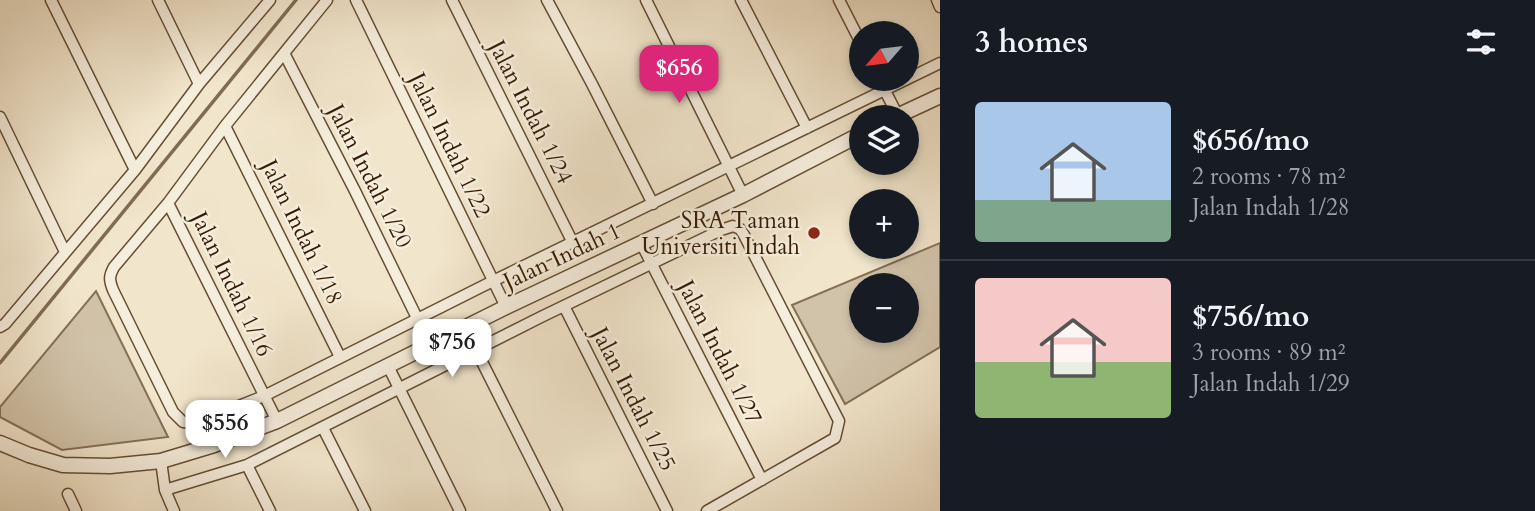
<!DOCTYPE html>
<html lang="en">
<head>
<meta charset="utf-8">
<style>
  :root { --surface:#171b24; --page:#242831; --text:#f1f3f6; --muted:#9ea1a6; --line:#363941; --accent:#db2777 }
  body { margin:0; font-family:Cardo,serif; background:var(--page); color:var(--text); height:100vh; display:flex; flex-direction:column; font-size:26px; white-space:nowrap }
  * { box-sizing:border-box; margin:0 }
  p { font-size:23px; color:var(--muted) }
  .icon { flex:none; width:38px; height:38px; fill:none; stroke:currentColor; stroke-width:2; stroke-linecap:round; stroke-linejoin:round }
  .map { position:relative; flex:1; overflow:hidden }
  .drawer { display:flex; flex-direction:column; background:var(--surface); width:595px }
  .drawer>* { flex:none }
  .needle { width:46px; rotate:242deg }
  .tools { position:absolute; left:849px; top:21px; display:grid; gap:14px }
  .tools a { display:grid; place-items:center; width:70px; height:70px; border-radius:50%; background:var(--surface); box-shadow:0 4px 10px #0003; font-size:35px }
  .price { position:absolute; translate:-50% -60px; padding:0 16px; border-radius:14px; background:#fff; color:#222; font-size:23px; line-height:46px; filter:drop-shadow(0 2px 4px #0008) }
  .price::after { content:''; position:absolute; left:50%; top:42px; width:21px; height:16px; margin-left:-10px; background:inherit; clip-path:polygon(0 0,100% 0,50% 100%) }
  .price.current { background:var(--accent); color:#fff }
  ul { padding:0; list-style:none }
  li { display:flex; align-items:center; gap:21px; height:175px; padding:0 35px }
  li+li { border-top:2px solid var(--line) }
  li span { display:grid; place-items:center; flex:none; width:196px; height:140px; border-radius:7px; color:#555 }
  li>.icon { margin-inline-start:auto }
  span .icon { width:84px; height:84px; fill:#fffc; stroke-width:1 }
  li b { font-size:30px }
  h2 { display:flex; justify-content:space-between; align-items:center; height:84px; padding:0 35px; font-size:30px }
  main { display:flex; flex:1; min-height:0 }
  .map>svg:first-child { display:block }
</style>
</head>
<body>
<main>
<div class="map">
<svg width="940" height="511" viewBox="0 0 940 511">
  <rect width="100%" height="100%" fill="#f1e5cb"/>
  <filter id="stains"><feTurbulence type="fractalNoise" baseFrequency=".00286" numOctaves="4"/><feColorMatrix values="0 0 0 0 .2 0 0 0 0 .09 0 0 0 0 .02 0 0 0 .5 -.17"/></filter>
  <radialGradient id="worn" r=".72"><stop offset=".6" stop-color="#630" stop-opacity="0"/><stop offset="1" stop-color="#630" stop-opacity=".3"/></radialGradient>
  <path fill="#d1c3a9" stroke="#847056" stroke-width="2" fill-rule="evenodd" d="M940,243v104l-95,57 -53,-99zM861,285h45v46h-45z
    M96,291l72,146 -106,13 -62,-33v-10z"/>
  <g fill="none" stroke-linecap="round" stroke-linejoin="round">
    <path stroke="#806c52" stroke-width="3.5" d="M0,363l296,-363"/>
    <g stroke="#654e34" stroke-width="13">
      <path id="minor" d="M51,0l84,170
        M158,0l41,84
        M327,0l-102,126 -57,77 -54,64c-5,9 -5,13 -1,23l60,122 10,10 13,1 68,-27 229,-115 447,-218
        M356,0l150,307
        M452,0l121,243
        M547,0l45,84 61,120
        M646,0l97,195
        M741,0l66,128
        M839,0l22,43
        M937,0l3,7
        M284,53l71,138 62,127
        M879,79l19,37
        M0,117l65,135
        M225,126l115,231
        M168,203l109,218
        M641,243l121,237
        M564,306l103,205
        M0,327l5,-3 130,-154 64,-86 71,-84
        M476,350l81,161
        M388,366l72,145
        M323,428l42,83
        M161,461l4,29 9,21
        M247,465l23,46
        M165,490l82,-25 294,-148 180,-87 12,-4 7,3 4,6 95,186 -4,17 -128,73
        M68,494l8,17"/>
    </g>
    <g stroke="#654e34" stroke-width="17">
      <path id="tertiary" d="M895,117l45,-21
        M0,443l29,12 34,10 47,1 51,-5 53,-16 63,-24 229,-114 237,-112 118,-61"/>
    </g>
    <use href="#minor" stroke="#f6eedd" stroke-width="10"/>
    <use href="#tertiary" stroke="#f6eedd" stroke-width="14"/>
  </g>
  <circle fill="#8f2418" stroke="#f6eedd" stroke-width="2.5" cx="814" cy="233" r="7"/>
  <g text-anchor="middle" dominant-baseline="central" stroke-width="5" stroke-linejoin="round" paint-order="stroke">
    <g font-size="23" fill="#361c02" stroke="#f6eedd">
      <text transform="translate(531 112) rotate(63)">Jalan Indah 1/24</text>
      <text transform="translate(450 145) rotate(64)">Jalan Indah 1/22</text>
      <text transform="translate(370 176) rotate(63)">Jalan Indah 1/20</text>
      <text transform="translate(302 232) rotate(64)">Jalan Indah 1/18</text>
      <text transform="translate(562 256) rotate(-25)">Jalan Indah 1</text>
      <text transform="translate(232 284) rotate(64)">Jalan Indah 1/16</text>
      <text transform="translate(720 352) rotate(63)">Jalan Indah 1/27</text>
      <text transform="translate(634 399) rotate(63)">Jalan Indah 1/25</text>
    </g>
    <g font-size="23" fill="#361c02" stroke="#f6eedd" text-anchor="end">
      <text x="800" y="220">SRA Taman<tspan x="800" dy="26">Universiti Indah</tspan></text>
    </g>
  </g>
  <rect width="100%" height="100%" filter="url(#stains)"/>
  <rect width="100%" height="100%" fill="url(#worn)"/>
</svg>
<div class="tools">
<a><svg class="needle" viewBox="-14 -14 28 28"><path d="M0-13l5 13h-10z" fill="#e53935"/><path d="M0 13l5-13h-10z" fill="#9ea1a6"/></svg></a>
<a><svg class="icon" aria-label="layers" viewBox="0 0 24 24"><path d="M12 4l9 5-9 5-9-5zM3 14l9 5 9-5"/></svg></a>
<a>+</a>
<a>−</a>
</div>
<b class="price current" style="left:679px;top:105px">$656</b>
<b class="price" style="left:452px;top:379px">$756</b>
<b class="price" style="left:225px;top:460px">$556</b>
</div>
<section class="drawer">
<h2>3 homes<svg class="icon" aria-label="filters" viewBox="0 0 24 24"><path d="M4 7h16M4 17h16"/><circle cx="9" cy="7" r="2"/><circle cx="15" cy="17" r="2"/></svg></h2>
<ul>
<li><span style="background:linear-gradient(#a9c7e8 70%,#7fa58c 0)"><svg class="icon" aria-label="home" viewBox="0 0 24 24"><path d="M3 11l9-7 9 7M6 9v11h12V9"/></svg></span><div><b>$656/mo</b><p>2 rooms · 78 m²</p><p>Jalan Indah 1/28</p></div></li>
<li><span style="background:linear-gradient(#f6c9c9 60%,#8fb573 0)"><svg class="icon" aria-label="home" viewBox="0 0 24 24"><path d="M3 11l9-7 9 7M6 9v11h12V9"/></svg></span><div><b>$756/mo</b><p>3 rooms · 89 m²</p><p>Jalan Indah 1/29</p></div></li>
</ul>
</section>
</main>
</body>
</html>
